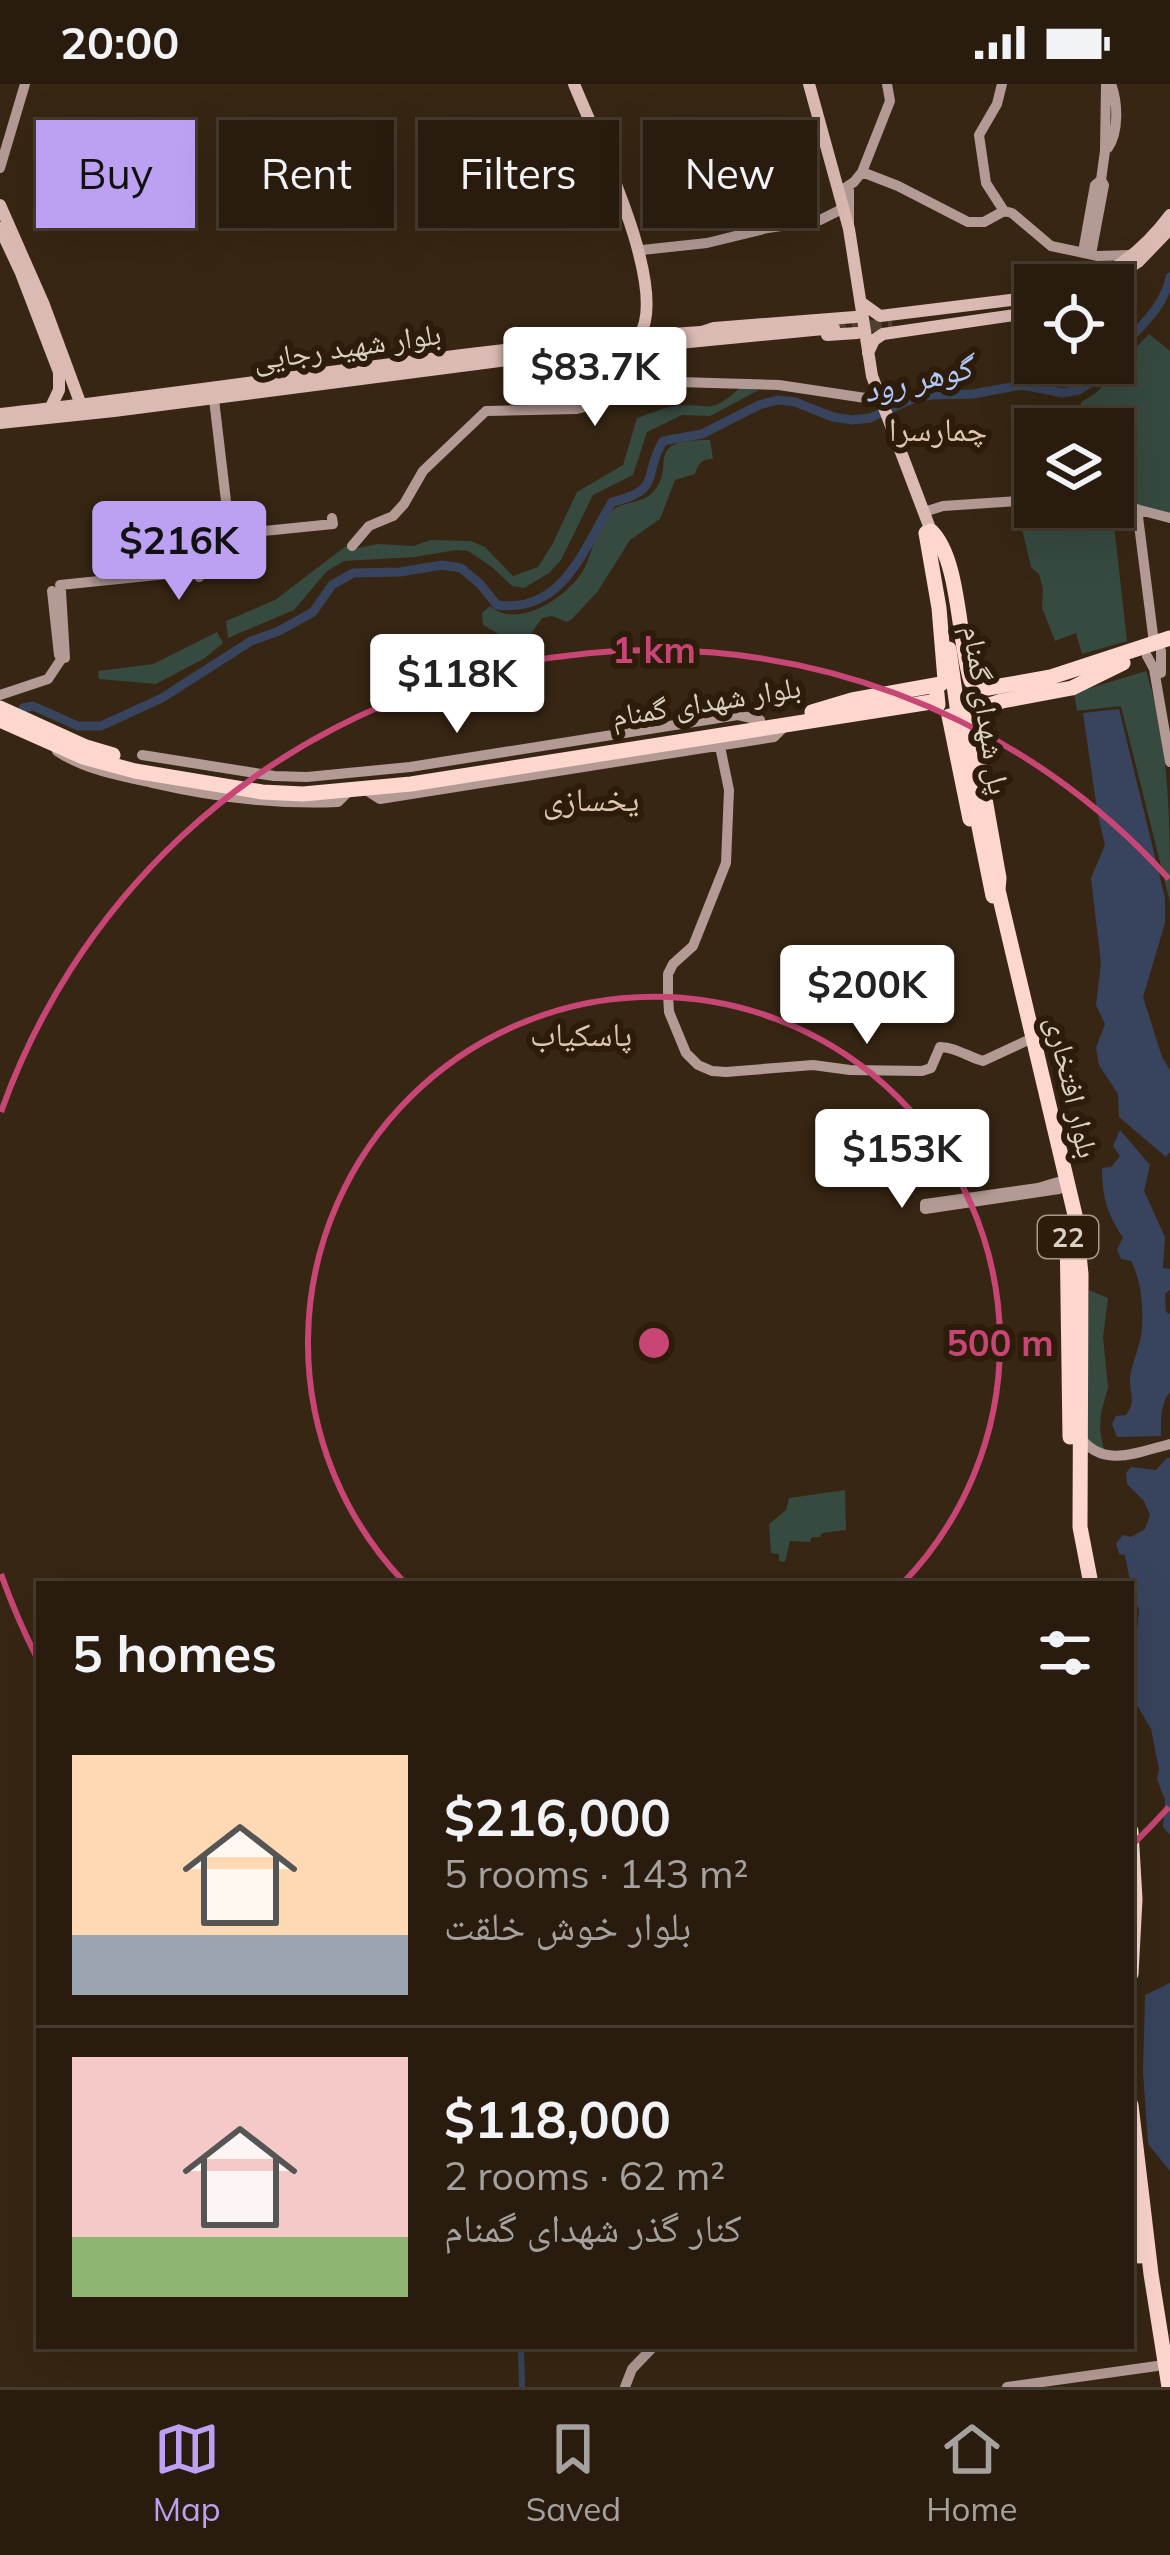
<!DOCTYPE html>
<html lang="en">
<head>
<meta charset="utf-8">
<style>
  :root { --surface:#291c0e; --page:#35291c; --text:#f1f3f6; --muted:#a5a19e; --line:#453a2e; --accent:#bca0f2 }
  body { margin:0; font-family:Mulish,"Noto Naskh Arabic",sans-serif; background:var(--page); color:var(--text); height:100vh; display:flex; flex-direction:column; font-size:45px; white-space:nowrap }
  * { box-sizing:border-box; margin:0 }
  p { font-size:39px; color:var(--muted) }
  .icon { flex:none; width:66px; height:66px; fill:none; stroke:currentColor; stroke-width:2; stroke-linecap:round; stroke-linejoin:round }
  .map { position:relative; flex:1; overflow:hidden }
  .details { position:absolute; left:36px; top:1497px; width:1098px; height:768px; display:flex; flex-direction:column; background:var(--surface); border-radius:0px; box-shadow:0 12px 48px #0002,0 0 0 3px var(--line) }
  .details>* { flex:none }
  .hud { position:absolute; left:36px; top:36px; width:1098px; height:108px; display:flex; gap:24px }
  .fabs { position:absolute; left:1014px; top:180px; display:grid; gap:24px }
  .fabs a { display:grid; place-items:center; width:120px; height:120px; border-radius:0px; background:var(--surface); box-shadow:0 12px 48px #0002,0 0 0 3px var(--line); font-size:60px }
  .price { position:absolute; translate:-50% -102px; padding:0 27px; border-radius:12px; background:#fff; color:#222; font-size:39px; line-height:78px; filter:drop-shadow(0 3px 6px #0008) }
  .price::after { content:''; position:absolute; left:50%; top:72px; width:36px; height:27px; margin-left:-18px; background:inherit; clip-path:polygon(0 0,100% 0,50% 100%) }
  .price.on { background:var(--accent); color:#111 }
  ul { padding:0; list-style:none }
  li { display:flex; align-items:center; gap:36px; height:300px; padding:0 36px }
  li+li { border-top:3px solid var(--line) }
  li span { display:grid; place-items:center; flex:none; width:336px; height:240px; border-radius:0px; color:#555 }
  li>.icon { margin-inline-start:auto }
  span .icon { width:144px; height:144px; fill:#fffc; stroke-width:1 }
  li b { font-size:51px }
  h2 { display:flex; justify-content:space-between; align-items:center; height:144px; padding:0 36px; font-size:51px }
  .pill { padding:0 42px; border-radius:0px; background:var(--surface); box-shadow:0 12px 48px #0002,0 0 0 3px var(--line); font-size:42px; line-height:108px }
  .pill.on { background:var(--accent); color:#111 }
  .status { display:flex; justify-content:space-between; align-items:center; height:84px; padding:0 60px; background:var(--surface); direction:ltr }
  .status svg { height:33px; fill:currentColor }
  .dock { display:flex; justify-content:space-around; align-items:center; height:168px; border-top:3px solid var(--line); background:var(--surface); font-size:33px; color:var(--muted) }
  .dock a { display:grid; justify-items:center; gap:6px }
  .dock .on { color:var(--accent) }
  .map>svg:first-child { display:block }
</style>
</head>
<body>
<div class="status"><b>20:00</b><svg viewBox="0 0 49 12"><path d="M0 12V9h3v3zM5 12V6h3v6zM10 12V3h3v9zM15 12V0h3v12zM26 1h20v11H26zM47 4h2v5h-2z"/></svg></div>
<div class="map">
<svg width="1170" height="2303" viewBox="0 0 1170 2303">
  <rect width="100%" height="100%" fill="#372613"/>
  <path fill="#364a40" d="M1149,250l21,17v163l-57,-15v-70h-34l2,-27c29,-14 45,-46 68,-68z
    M740,304l19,2 -49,26 -28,-1 -35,17 -14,43 -40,20 -32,65 -12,13 -25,15 -12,-2 -20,-19 -24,-16 -12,-1 -41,7 -71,4 -17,10 -33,39 -66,28 -2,-17 49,-21 71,-54 8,3 23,-5 37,2 16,-6 41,1 14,6 28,29 25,-9 15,-24 24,-51 46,-27 14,-47c13,-4 26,-11 39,-12 35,-4 31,11 64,-18z
    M710,356l3,19c-12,0 -14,4 -18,15l-20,6 -15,39 -30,21 -32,51 -26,28 -5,3 -15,-6 -10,2 -14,20 -19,2 -26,-15 -1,-12 8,-7c28,24 76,-8 93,-35 10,-19 13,-43 28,-59 11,-12 29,-7 41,-19 27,-27 -13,-53 58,-53z
    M1035,419v4h77l15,134 -45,13 -6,-21 -21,8 -13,-33 1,-19 -4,-15 -8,-7 -9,-38 -10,-23z
    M217,548l6,11 -18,15 -49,26 -57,-5 -1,-8 55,-7z
    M1146,587c24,74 24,153 24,231l-49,-196 -44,5 -3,-18z
    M1089,1206l19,8 -5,39 5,51 -7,25 -1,17 4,21 -19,-11z
    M845,1406l1,40 -24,3 -2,4h-8l-2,5 -20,-1 -5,21 -6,-1v-7l-8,-1 -2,-29 17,-14 3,-12z"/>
  <path fill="#38445d" d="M1119,625l46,189v25l-22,74 19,60 8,13v82l-4,5 -47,-40 -1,-23 -19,-29 -3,-17 9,-24 -9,-19 5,-42 -10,-85 14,-33 -7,-29 -15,-103z
    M1120,1046l30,35 -6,26 21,46 -2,31 7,1v21l-5,4 1,18 4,2v78c-10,11 -9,30 -9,44l-44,1 -5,-13 4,-8 10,-1c11,-14 3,-22 4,-37 2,-17 11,-33 12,-49 1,-25 0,-46 -11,-68l-10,-2 -4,-9 6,-13c-16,-22 -21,-42 -21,-69l9,-1 9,-11 -7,-10z
    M1167,1374h3v377l-7,-8 2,-27 -8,-21 2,-10 -8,-40 -14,-24 -2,-50 4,-46 -6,-11 -8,-43 -6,-1 -3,-11 7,-8 8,2 14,-8 5,-14 -6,-14 -17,-17 -1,-11 5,-6 25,3z
    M1170,1899v188l-22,-27 -5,-72 2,-77z"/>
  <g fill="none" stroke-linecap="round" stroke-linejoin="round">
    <path stroke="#38445d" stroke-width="6" d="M521,2262l1,41"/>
    <path stroke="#38445d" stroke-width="9" d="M1113,273c21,-26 51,-47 57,-80
      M23,624l10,-2 45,20h23l61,-28 89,-57 28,-10 34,-19 19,-27 21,-12 47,-1 42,-7 19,3 19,16 17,21c66,9 87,-57 115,-103 51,-12 30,-26 51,-61l39,-7 57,-29 19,-5 17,2 38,15 19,3 18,-2 45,-20 17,-3 41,-1 49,-9 41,8 16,-3 15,-10 14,-17"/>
    <path stroke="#50402e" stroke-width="12" stroke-dasharray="12 6" stroke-linecap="butt" d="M834,244l58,-3"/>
    <path stroke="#b39a95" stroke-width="10" d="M1002,0l-5,20 -18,31 7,48 18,28 8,2 39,33 47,10 32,-1
      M1108,64c11,-16 10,-46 3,-64
      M0,84l25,-84
      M862,88l36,14 70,36h16l20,-11
      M849,102v39
      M839,108l15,-10 8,-10 28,-71 -3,-17
      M642,166l65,-7 61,-15 52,-8 22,-11
      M1083,168l12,-67 6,-5
      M1091,170l13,-69 -3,-5 4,-29 1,-67
      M1113,419l57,15
      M1137,425l17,134
      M924,428l19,-6 92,-6
      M244,449l89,-9 -1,-6
      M352,462l17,-20 24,-10 11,-12 19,-33 63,-60 91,-2 101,-27 101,3 93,14
      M199,493l47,-49
      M60,501l127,-13 13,-4 28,-50 -15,-127
      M52,507l7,64 3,3
      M1147,572l7,13 16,93
      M1161,589v-22
      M0,611l48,-16 14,-21h3l-4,-67
      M718,653l11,53 -3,73 -33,83 -20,18 -5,10v20l1,18 17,41 12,12 14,6 14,1 87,-7 37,5 72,1 9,-3 9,-21c16,0 28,10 43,14l43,-20
      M57,667c28,19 64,25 96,32 61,14 122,22 185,19l11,-11
      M142,671l132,21 33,1 103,-10 328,-52 22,5
      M366,706l14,9 394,-62 11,-11
      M1058,1098l-20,6 -113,16v5l134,-20
      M1080,1353c23,32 58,15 90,7
      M625,2303l7,-18 22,-23
      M1007,2303l150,-21"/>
    <path stroke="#dabab3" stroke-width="12" d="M574,0c20,50 97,205 65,252
      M809,0l40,145 23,147 59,155
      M0,121l44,100 37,100
      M0,144l21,45 38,99v18l-9,19
      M1080,201c37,-14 67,-39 90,-70
      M1102,201l36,-23 32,-33
      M862,219l18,13 155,-19
      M702,248l12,-4 141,-11
      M827,251l30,-2
      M868,269l6,-13 9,-6 152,-22
      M0,330c234,-25 466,-67 701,-82
      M0,339l114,-12 401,-52 319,-31"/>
    <path stroke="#fdd6ce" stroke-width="15" d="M931,447c29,28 27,110 40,150
      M926,449l13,75 6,72
      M988,604l63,-11 119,-39
      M0,624l86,39 27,8
      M974,626l28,-9 70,-13 51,-25
      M812,628l40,-12 89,-16
      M970,630l29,164 -1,12 77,325 6,59 -1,253 11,57
      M949,632l21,103
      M0,636l83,37 52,14 127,21 41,2 108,-10 520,-82
      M1067,1143l3,210
      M1131,1747l4,68 -4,75
      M1131,2021l20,169 18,113
      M1131,2122l8,50"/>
    <path stroke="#fdd6ce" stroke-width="15" d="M949,565l13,94 31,153
      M977,606l1,10
      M937,610l1,11"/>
  </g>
  <g fill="none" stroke="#c84675" stroke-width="6">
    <path d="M405 1499A346 346 0 1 1 903 1499"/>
    <path d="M1169 1723A693 693 0 0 1 1131 1762M37 1574A693 693 0 0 1 1 1490M1 1028A693 693 0 0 1 1169 795"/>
  </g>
  <g text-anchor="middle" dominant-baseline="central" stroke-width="12" stroke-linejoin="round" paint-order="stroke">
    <rect fill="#2d1c0a" stroke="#a79a8c" stroke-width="3" x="1038" y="1132" width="60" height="42" rx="9"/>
    <g font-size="27" font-weight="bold" fill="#dbd0c4">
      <text x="1068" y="1153">22</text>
    </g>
    <g font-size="30" fill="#dbd0c4" stroke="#2d1c0a">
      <text transform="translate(347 262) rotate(-8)">بلوار شهید رجایی</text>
      <text transform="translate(706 617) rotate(-9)">بلوار شهدای گمنام</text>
      <text transform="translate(987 626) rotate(81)">پل شهدای گمنام</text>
      <text transform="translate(1073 1003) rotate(77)">بلوار افتخاری</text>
    </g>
    <g font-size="33" font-style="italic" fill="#b1cafc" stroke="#2d1c0a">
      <text transform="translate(917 294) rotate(-13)">گوهر رود</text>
    </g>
    <g font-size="33" fill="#dec7b0" stroke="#2d1c0a">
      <text x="938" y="344">چمارسرا</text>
      <text x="591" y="714">یخسازی</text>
      <text x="581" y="949">پاسکیاب</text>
    </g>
  </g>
  <circle cx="654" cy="1259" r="18" fill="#c84675" stroke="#2d1c0a" stroke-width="6"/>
  <g font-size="36" text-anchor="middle" font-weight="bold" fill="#c84675" stroke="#2d1c0a" stroke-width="12" stroke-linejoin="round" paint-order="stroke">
    <text x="654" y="579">1 km</text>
    <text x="1000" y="1272">500 m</text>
  </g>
</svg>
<div class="fabs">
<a><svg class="icon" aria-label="locate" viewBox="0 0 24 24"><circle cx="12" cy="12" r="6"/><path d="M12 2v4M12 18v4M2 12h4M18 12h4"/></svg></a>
<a><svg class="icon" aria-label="layers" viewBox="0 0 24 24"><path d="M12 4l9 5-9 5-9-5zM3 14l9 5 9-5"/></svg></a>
</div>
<b class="price" style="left:595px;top:345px">$83.7K</b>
<b class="price on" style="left:179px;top:519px">$216K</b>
<b class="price" style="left:457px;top:652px">$118K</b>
<b class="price" style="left:867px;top:963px">$200K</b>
<b class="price" style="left:902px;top:1127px">$153K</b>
<div class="hud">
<a class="pill on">Buy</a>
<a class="pill">Rent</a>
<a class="pill">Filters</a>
<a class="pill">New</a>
</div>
<section class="details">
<h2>5 homes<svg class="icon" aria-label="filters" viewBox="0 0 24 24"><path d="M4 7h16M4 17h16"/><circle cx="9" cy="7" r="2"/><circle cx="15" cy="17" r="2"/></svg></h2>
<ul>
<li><span style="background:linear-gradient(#ffd9b3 75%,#9aa5b1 0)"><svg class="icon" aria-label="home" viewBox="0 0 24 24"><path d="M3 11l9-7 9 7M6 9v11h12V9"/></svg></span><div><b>$216,000</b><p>5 rooms · 143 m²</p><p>بلوار خوش خلقت</p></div></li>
<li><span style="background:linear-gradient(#f6c9c9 75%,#8fb573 0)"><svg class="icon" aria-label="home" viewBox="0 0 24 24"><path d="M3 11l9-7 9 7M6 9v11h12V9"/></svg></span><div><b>$118,000</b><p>2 rooms · 62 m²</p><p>کنار گذر شهدای گمنام</p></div></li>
</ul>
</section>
</div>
<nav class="dock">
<a class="on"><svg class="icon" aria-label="map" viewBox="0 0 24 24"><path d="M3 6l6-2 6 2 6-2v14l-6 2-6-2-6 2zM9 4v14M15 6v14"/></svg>Map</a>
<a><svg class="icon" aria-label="saved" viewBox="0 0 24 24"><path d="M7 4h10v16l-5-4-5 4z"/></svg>Saved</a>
<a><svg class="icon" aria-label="home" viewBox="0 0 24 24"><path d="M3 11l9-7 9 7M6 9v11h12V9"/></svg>Home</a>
</nav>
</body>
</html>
